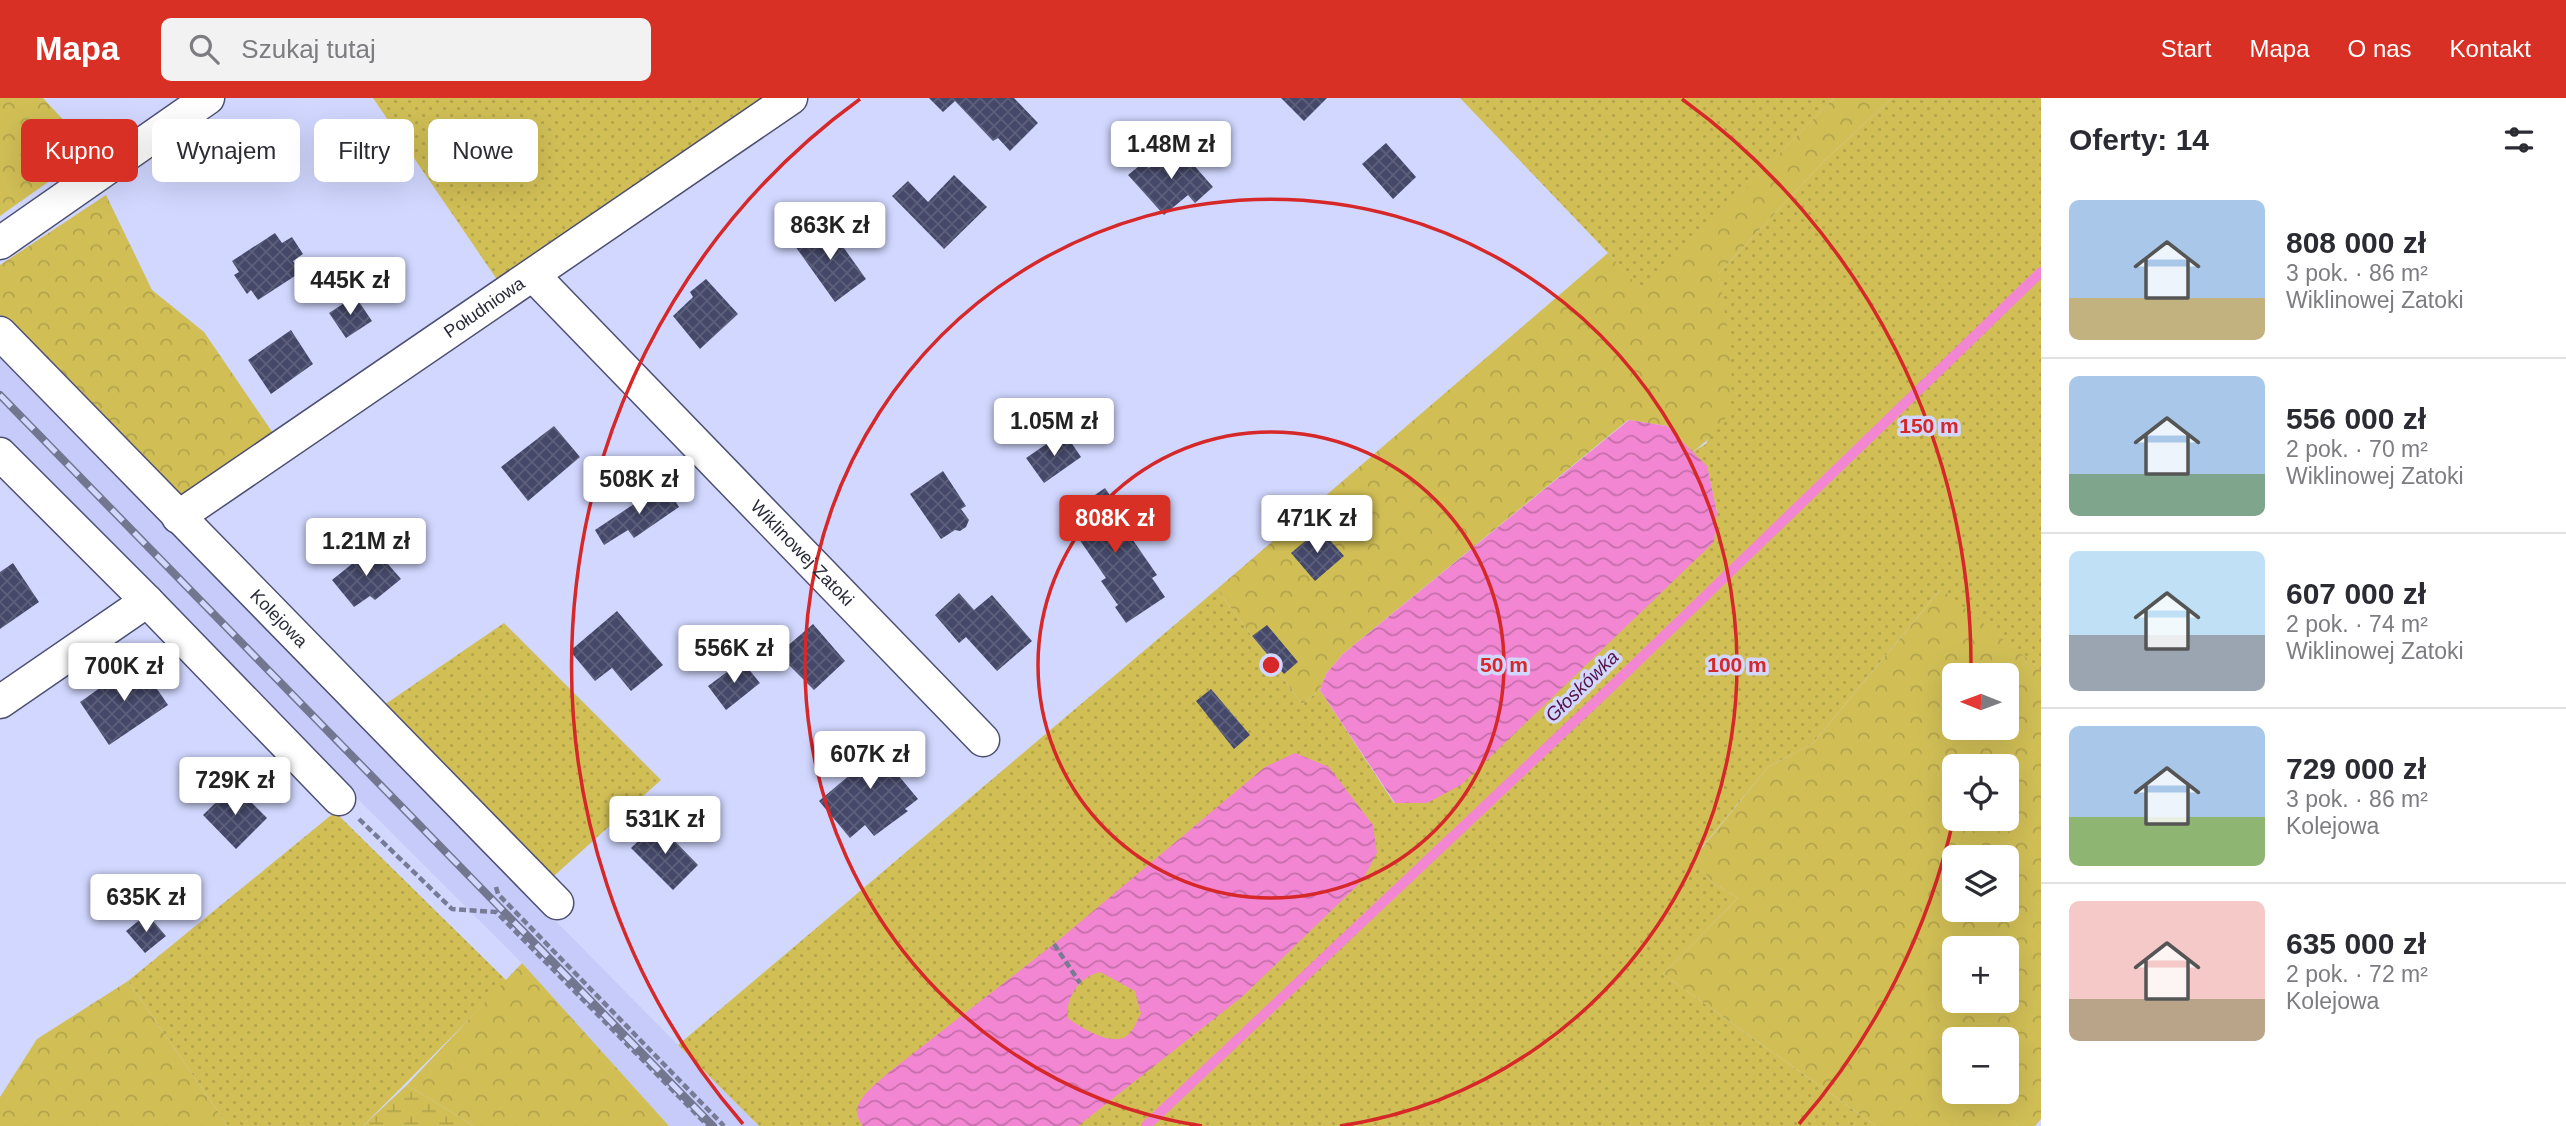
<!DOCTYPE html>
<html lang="pl">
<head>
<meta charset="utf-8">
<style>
  :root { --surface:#fff; --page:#f2f2f3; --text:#2b2b33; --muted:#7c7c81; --line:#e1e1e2; --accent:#d93025 }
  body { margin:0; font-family:Arial,sans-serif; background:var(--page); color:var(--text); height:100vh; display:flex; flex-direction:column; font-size:26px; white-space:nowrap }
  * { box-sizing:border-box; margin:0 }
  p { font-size:23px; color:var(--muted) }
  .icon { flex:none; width:38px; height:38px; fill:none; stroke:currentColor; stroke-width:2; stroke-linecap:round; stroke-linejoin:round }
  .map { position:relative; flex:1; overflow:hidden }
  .sheet { display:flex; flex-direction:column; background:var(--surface); width:525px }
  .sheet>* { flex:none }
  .banner { position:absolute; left:21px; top:21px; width:665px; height:63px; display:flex; gap:14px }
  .needle { width:46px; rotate:271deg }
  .controls { position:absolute; left:1942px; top:565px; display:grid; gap:14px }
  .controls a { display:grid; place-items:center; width:77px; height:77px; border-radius:10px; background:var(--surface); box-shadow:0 7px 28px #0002; font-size:35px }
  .price { position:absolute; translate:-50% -60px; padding:0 16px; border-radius:7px; background:#fff; color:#222; font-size:23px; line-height:46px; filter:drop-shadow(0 2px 4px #0008) }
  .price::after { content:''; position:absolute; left:50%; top:42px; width:21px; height:16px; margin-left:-10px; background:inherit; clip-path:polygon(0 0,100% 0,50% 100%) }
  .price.selected { background:var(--accent); color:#fff }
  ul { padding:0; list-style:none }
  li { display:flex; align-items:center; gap:21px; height:175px; padding:0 28px }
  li+li { border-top:2px solid var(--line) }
  li span { display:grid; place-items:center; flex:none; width:196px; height:140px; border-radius:10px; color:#555 }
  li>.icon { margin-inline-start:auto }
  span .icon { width:84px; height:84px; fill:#fffc; stroke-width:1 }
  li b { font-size:30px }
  h2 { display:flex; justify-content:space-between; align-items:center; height:84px; padding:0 28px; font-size:30px }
  .pill { padding:0 24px; border-radius:10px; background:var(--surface); box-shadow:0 7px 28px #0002; font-size:24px; line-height:63px }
  .pill.selected { background:var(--accent); color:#fff }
  header { display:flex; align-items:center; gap:42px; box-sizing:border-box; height:98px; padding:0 35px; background:var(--accent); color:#fff }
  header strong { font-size:33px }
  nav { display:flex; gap:38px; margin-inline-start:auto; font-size:24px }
  .search { width:490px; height:63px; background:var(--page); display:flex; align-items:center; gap:18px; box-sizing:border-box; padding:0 24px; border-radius:10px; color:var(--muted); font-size:26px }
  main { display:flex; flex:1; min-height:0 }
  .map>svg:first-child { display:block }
</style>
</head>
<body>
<header>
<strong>Mapa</strong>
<div class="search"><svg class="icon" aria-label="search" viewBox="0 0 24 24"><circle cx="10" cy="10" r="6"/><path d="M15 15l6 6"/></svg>Szukaj tutaj</div>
<nav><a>Start</a><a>Mapa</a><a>O nas</a><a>Kontakt</a></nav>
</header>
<main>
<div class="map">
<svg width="2041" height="1028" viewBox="0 0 2041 1028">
  <defs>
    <pattern id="grass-dots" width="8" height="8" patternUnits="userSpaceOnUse" patternTransform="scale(1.75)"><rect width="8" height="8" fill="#d1bf56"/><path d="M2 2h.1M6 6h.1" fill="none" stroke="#b3a44c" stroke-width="1.8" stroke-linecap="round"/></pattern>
    <pattern id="forest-crowns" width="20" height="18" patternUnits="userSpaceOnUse" patternTransform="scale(1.75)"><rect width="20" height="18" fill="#d1bf56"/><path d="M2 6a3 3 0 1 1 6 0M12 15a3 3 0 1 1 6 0" fill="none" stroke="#b3a44c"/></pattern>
    <pattern id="wetland-marsh" width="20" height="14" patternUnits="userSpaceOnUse" patternTransform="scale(1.75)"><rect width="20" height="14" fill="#d1bf56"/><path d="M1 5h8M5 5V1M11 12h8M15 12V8" fill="none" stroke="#b3a44c"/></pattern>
    <pattern id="water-waves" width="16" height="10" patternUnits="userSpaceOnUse" patternTransform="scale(1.75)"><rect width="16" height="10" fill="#f386d2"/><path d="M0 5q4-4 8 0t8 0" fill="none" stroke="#c56eab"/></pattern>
    <pattern id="building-cross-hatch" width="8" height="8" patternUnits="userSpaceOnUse" patternTransform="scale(1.75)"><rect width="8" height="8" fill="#454869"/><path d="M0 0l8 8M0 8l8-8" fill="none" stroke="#5d607b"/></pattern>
  </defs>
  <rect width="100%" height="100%" fill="#d1d7fe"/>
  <path fill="#c6cbfa" d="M0,260l678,687 81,81h-90l-147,-163 -522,-521z"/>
  <path fill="url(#grass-dots)" d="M373,0h395l-270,183z
    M1460,0h374l-191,195 -35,-40z
    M1892,0h149v572l-101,-80 -127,153 -45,24 -75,91 19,24 26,16 -75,76 213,152h-1117l-81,-81 539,-456 85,115 18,-14 74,113 323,-291 -10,-45 -15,-15 14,-8 25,-63 -12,-108 106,-113z
    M504,525l157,157 -115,103 -162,-178z
    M335,714l172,169 -144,145h-135l-100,-145z"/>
  <path fill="url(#forest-crowns)" fill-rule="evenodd" d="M0,0h43l49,53 -92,65z
    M1834,0h58l-67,62 -106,113c5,37 17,100 11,135 -3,15 -25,36 -38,44l-25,-26 -39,-6 -285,234 -17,20 -6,16 -18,14 -85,-115 391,-336 35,39z
    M106,97l46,95 52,42 71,104 -90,63 -185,-184v-50z
    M1941,491l100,81v449l-6,7h-159l-213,-152 75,-76 -26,-16 -19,-23 75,-92 45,-24zM1955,578h52v52h-52zM1955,668h52v53h-52zM1955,760h52v52h-52zM1955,850h52v53h-52zM1955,942h52v52h-52z
    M522,865l147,163h-195l-67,-41z
    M128,883l100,145h-228v-29l37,-58z"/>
  <path fill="url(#wetland-marsh)" d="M407,987l67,41h-111z"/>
  <path fill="url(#water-waves)" fill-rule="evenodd" d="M1629,322l38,6 40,40 10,46 -3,30 -253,243 -34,18h-32l-75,-113 6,-16 17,-20z
    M1295,655l34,14 44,58 4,28 -15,28 -119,115 -165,130h-215c-18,-21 10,-39 25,-53l166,-129 211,-177zM1100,874l35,19 6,23c-4,6 -7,16 -12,20 -14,15 -48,-6 -61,-16 -3,-21 12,-41 32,-46z"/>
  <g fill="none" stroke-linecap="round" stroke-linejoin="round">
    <path stroke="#f386d2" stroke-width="10" d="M1146,1028l464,-438 431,-416"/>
  </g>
  <path fill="url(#building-cross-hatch)" d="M929,0h85l24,25 -28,28 -12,-13 -5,3 -38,-40 -12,11z
    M1281,0h46l-23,23z
    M1386,45l30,34 -23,22 -31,-35z
    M1177,48l36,41 -18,16 -7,-8 -24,20 -36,-40 16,-13 5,6z
    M954,77l33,32 -43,42 -52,-53 16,-15 20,21z
    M826,125l40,56 -31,23 -40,-56z
    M275,135l7,10 10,-6 11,17 -10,7 8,11 -43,28 -7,-10 -4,4 -13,-19 5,-3 -7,-11z
    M706,181l32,35 -38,35 -27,-33 20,-19 -3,-5z
    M355,198l17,25 -26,17 -17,-25z
    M291,232l22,34 -42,30 -23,-34z
    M554,328l26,31 -52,44 -27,-34z
    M1064,334l17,25 -37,26 -18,-25z
    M943,373l23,35 -5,3 8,11 -3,7 -6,4 -5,-1 -14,9 -31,-45z
    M664,386l15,23 -45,31 -6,-8 -24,15 -9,-15z
    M1105,390l15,22 -5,4 42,61 -5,3 13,19 -39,26 -11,-16 3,-2 -17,-24 5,-3 -34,-49 -3,2 -9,-12z
    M1320,431l24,27 -29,25 -24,-28z
    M373,449l28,32 -26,21 -5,-4 -16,11 -22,-27z
    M13,465l26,39 -39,27v-57z
    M959,495l15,17 18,-15 40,46 -35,30 -31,-34 -7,6 -24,-28z
    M617,513l46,54 -32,26 -19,-23 -17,13 -25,-30z
    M813,526l32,37 -31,29 -36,-36z
    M1267,527l31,37 -14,12 -32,-38z
    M138,563l30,44 -59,40 -29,-43z
    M742,563l18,22 -34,27 -18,-24z
    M1211,591l39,46 -16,14 -38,-48z
    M879,636l23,27 -9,8 25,30 -13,10 3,2 -34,25 -9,-11 -15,13 -31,-37 33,-28 -9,-9z
    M234,687l33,33 -31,31 -33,-34z
    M657,725l41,42 -25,25 -42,-42z
    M147,816l19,22 -21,17 -19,-22z"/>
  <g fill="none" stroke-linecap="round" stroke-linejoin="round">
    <g stroke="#4d5072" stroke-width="35">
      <g id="minor">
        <path d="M0,145l208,-145"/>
        <path id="s1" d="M533,177l450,465"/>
        <path id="s2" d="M0,235l557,570"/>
        <path d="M0,356l147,147 192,198"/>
        <path id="s3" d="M178,419l613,-419"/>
        <path d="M0,604l147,-101"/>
      </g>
    </g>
    <path stroke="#777b95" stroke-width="4.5" stroke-dasharray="7 3.5" stroke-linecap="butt" d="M359,721l93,90 44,3 212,214
      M496,789l2,7 226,232
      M1054,846l26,39"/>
    <use href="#minor" stroke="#fff" stroke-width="32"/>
    <g stroke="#72768f" stroke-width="8">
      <path id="rail" d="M0,297l713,731"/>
    </g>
    <use href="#rail" stroke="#d1d7fe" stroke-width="5" stroke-dasharray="16" stroke-linecap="butt"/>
  </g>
  <g fill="none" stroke="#d62828" stroke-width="3.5">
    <circle cx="1271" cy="567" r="233"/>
    <path d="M1202 1028A466 466 0 1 1 1340 1028"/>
    <path d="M1954 719A700 700 0 0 1 1799 1026M743 1026A700 700 0 0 1 860 1M1682 1A700 700 0 0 1 1971 573"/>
  </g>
  <g text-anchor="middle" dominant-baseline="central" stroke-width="7" stroke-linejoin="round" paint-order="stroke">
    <g font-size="18" fill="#292b3a" stroke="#d1d7fe">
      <text stroke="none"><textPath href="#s3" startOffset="371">Południowa</textPath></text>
      <text stroke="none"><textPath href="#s1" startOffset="387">Wiklinowej Zatoki</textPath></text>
      <text stroke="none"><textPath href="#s2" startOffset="399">Kolejowa</textPath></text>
    </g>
    <g font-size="19" font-style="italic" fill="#551245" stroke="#d1d7fe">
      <text transform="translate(1582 588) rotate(-44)">Głoskówka</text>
    </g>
  </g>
  <circle cx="1271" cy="567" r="10" fill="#d62828" stroke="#d1d7fe" stroke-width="3.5"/>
  <g font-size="21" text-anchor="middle" font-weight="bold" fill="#d62828" stroke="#d1d7fe" stroke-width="7" stroke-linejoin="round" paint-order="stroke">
    <text x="1929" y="335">150 m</text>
    <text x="1504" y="574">50 m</text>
    <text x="1737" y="574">100 m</text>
  </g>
</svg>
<div class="controls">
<a><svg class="needle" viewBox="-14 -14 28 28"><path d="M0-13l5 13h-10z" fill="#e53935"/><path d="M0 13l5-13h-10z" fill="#7c7c81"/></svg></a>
<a><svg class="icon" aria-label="locate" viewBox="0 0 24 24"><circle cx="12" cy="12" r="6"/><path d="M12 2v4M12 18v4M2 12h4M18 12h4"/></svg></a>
<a><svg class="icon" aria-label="layers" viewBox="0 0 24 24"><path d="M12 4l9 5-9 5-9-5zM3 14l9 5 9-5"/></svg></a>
<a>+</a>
<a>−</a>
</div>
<b class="price" style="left:1171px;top:83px">1.48M zł</b>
<b class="price" style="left:830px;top:164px">863K zł</b>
<b class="price" style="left:350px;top:219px">445K zł</b>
<b class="price" style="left:1054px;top:360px">1.05M zł</b>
<b class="price" style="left:639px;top:418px">508K zł</b>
<b class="price selected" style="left:1115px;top:457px">808K zł</b>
<b class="price" style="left:1317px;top:457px">471K zł</b>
<b class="price" style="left:366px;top:480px">1.21M zł</b>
<b class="price" style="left:734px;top:587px">556K zł</b>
<b class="price" style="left:124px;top:605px">700K zł</b>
<b class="price" style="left:870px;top:693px">607K zł</b>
<b class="price" style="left:235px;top:719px">729K zł</b>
<b class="price" style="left:665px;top:758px">531K zł</b>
<b class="price" style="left:146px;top:836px">635K zł</b>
<div class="banner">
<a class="pill selected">Kupno</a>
<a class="pill">Wynajem</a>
<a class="pill">Filtry</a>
<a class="pill">Nowe</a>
</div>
</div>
<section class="sheet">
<h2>Oferty: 14<svg class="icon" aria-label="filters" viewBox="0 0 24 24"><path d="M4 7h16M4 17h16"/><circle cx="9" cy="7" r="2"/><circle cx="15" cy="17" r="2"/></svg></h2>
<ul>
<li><span style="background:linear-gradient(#a9c7e8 70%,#c2b280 0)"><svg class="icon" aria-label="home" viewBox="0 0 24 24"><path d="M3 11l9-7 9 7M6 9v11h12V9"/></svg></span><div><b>808 000 zł</b><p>3 pok. · 86 m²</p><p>Wiklinowej Zatoki</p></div></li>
<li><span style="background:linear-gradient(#a9c7e8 70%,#7fa58c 0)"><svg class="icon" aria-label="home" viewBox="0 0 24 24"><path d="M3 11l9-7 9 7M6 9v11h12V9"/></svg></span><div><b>556 000 zł</b><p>2 pok. · 70 m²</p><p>Wiklinowej Zatoki</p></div></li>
<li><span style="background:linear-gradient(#bfe0f5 60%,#9aa5b1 0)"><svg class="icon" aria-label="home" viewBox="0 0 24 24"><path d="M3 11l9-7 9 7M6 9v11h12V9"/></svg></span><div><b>607 000 zł</b><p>2 pok. · 74 m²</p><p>Wiklinowej Zatoki</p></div></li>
<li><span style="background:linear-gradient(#a9c7e8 65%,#8fb573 0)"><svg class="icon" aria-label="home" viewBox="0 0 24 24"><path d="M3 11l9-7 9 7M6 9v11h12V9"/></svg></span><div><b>729 000 zł</b><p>3 pok. · 86 m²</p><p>Kolejowa</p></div></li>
<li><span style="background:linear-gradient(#f6c9c9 70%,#b9a48a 0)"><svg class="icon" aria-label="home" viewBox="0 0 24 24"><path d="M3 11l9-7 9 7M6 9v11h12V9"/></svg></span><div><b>635 000 zł</b><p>2 pok. · 72 m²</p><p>Kolejowa</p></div></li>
</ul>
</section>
</main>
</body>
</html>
